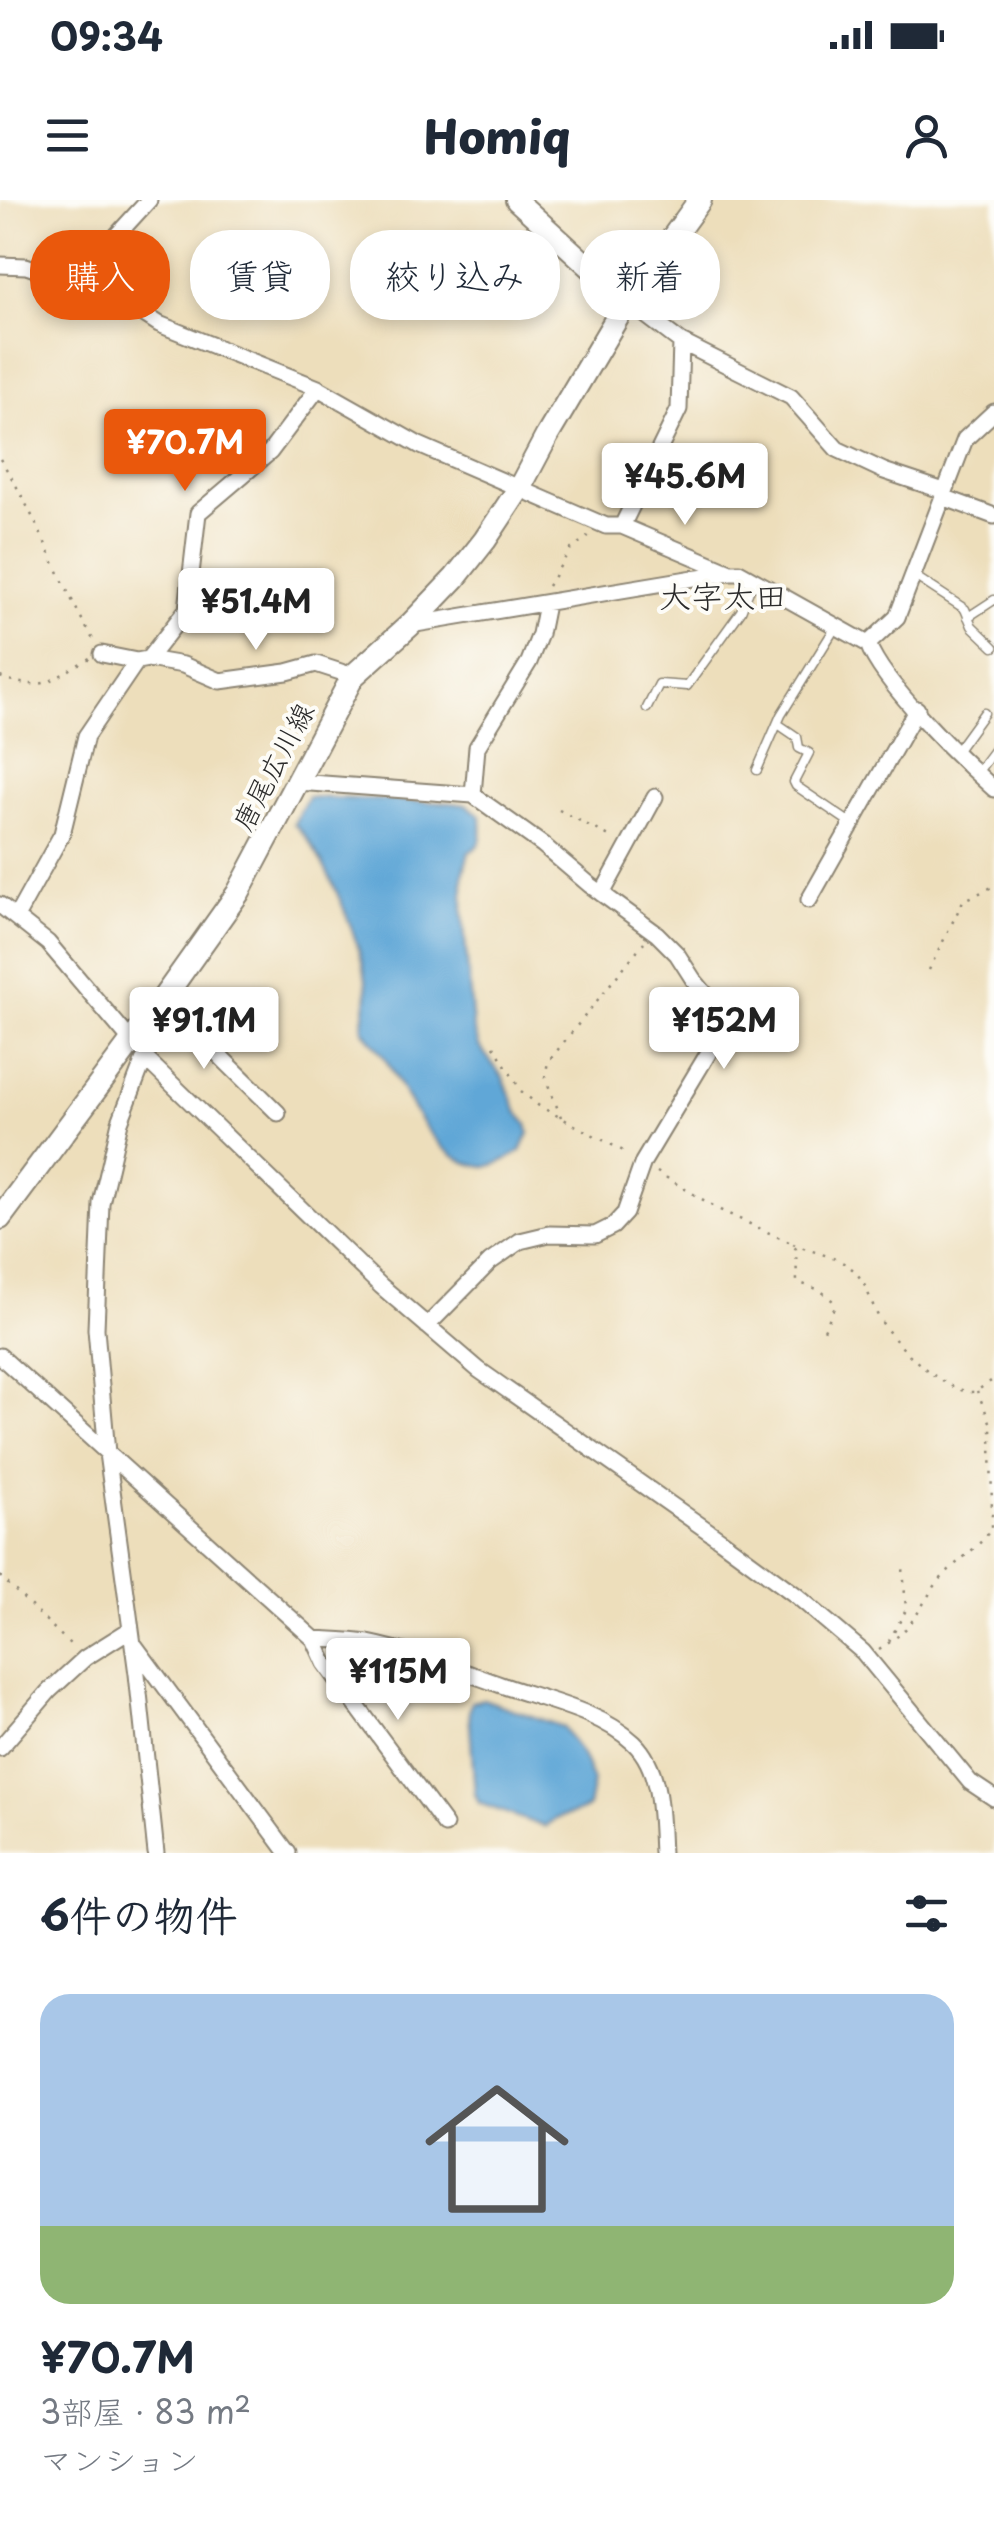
<!DOCTYPE html>
<html lang="ja">
<head>
<meta charset="utf-8">
<style>
  :root { --surface:#fff; --page:#f6f6f7; --text:#1f2937; --muted:#747a83; --accent:#ea580c }
  body { margin:0; font-family:"Playpen Sans","Klee One",sans-serif; background:var(--page); color:var(--text); height:100vh; display:flex; flex-direction:column; font-size:38px; white-space:nowrap }
  * { box-sizing:border-box; margin:0 }
  p { font-size:32px; color:var(--muted) }
  .icon { flex:none; width:55px; height:55px; fill:none; stroke:currentColor; stroke-width:2; stroke-linecap:round; stroke-linejoin:round }
  .map { position:relative; height:1653px; overflow:hidden }
  .sheet { display:flex; flex-direction:column; background:var(--surface); flex:1 }
  .sheet>* { flex:none }
  .hud { position:absolute; left:30px; top:30px; width:935px; height:90px; display:flex; gap:20px }
  .price { position:absolute; translate:-50% -85px; padding:0 22px; border-radius:10px; background:#fff; color:#222; font-size:32px; line-height:65px; filter:drop-shadow(0 2px 5px #0008) }
  .price::after { content:''; position:absolute; left:50%; top:60px; width:30px; height:22px; margin-left:-15px; background:inherit; clip-path:polygon(0 0,100% 0,50% 100%) }
  .price.selected { background:var(--accent); color:#fff }
  ul { padding:0; list-style:none }
  li { display:grid; align-content:center; gap:20px; height:530px; padding:0 40px }
  li span { display:grid; place-items:center; height:310px; border-radius:30px; color:#555 }
  li>.icon { margin-inline-start:auto }
  span .icon { width:180px; height:180px; fill:#fffc; stroke-width:1 }
  li b { font-size:42px }
  h2 { display:flex; justify-content:space-between; align-items:center; height:120px; padding:0 40px; font-size:42px }
  .pill { padding:0 35px; border-radius:40px; background:var(--surface); box-shadow:0 5px 15px #0003; font-size:35px; line-height:90px }
  .pill.selected { background:var(--accent); color:#fff }
  .status { display:flex; justify-content:space-between; align-items:center; height:70px; padding:0 50px; background:var(--surface); direction:ltr }
  .status svg { height:28px; fill:currentColor }
  header { display:flex; justify-content:space-between; align-items:center; height:130px; padding:0 40px; background:var(--surface); font-size:45px; font-weight:800 }
  .map>svg:first-child { display:block }
</style>
</head>
<body>
<div class="status"><b>09:34</b><svg viewBox="0 0 49 12"><path d="M0 12V9h3v3zM5 12V6h3v6zM10 12V3h3v9zM15 12V0h3v12zM26 1h20v11H26zM47 4h2v5h-2z"/></svg></div>
<header><svg class="icon" aria-label="menu" viewBox="0 0 24 24"><path d="M4 6h16M4 12h16M4 18h16"/></svg>Homiq<svg class="icon" aria-label="person" viewBox="0 0 24 24"><circle cx="12" cy="8" r="4"/><path d="M4 21q1-7 8-7t8 7"/></svg></header>
<div class="map">
<svg width="994" height="1653" viewBox="0 0 994 1653">
  <rect width="100%" height="100%" fill="#fdfcf7"/>
  <filter id="ink" filterUnits="userSpaceOnUse"><feTurbulence type="fractalNoise" baseFrequency=".01" numOctaves="2"/><feDisplacementMap in="SourceGraphic" scale="20" xChannelSelector="R" yChannelSelector="G"/><feConvolveMatrix kernelMatrix="1 2 1 2 8 2 1 2 1" color-interpolation-filters="sRGB"/></filter>
  <filter id="wash" filterUnits="userSpaceOnUse"><feTurbulence type="fractalNoise" baseFrequency=".0048" numOctaves="4" result="noise"/><feDisplacementMap in="SourceGraphic" scale="40" xChannelSelector="R" yChannelSelector="G"/><feGaussianBlur stdDeviation="2.25" result="paint"/><feColorMatrix in="noise" values="0 0 0 0 0 0 0 0 0 0 0 0 0 0 0 0 0 1.4 0 .05"/><feComposite in="paint" operator="in"/></filter>
  <g filter="url(#wash)">
    <rect width="100%" height="100%" fill="#eddebb"/>
    <path fill="#61a7d7" stroke="#466981" stroke-width="2.5" d="M308,597l144,6 15,2 14,11c0,16 4,28 -12,36l-6,22v42l10,111 6,19 24,32 15,35 9,11 2,9 -8,18c-11,6 -23,15 -36,15 -50,0 -78,-71 -99,-106 -7,-11 -16,-20 -23,-31 -1,-14 5,-26 4,-40 -2,-39 -44,-141 -73,-165z
      M483,1499l80,28 19,28 11,26 -5,26c-14,10 -32,6 -43,20l-66,-24 -4,-9 -6,-83 2,-9z"/>
  </g>
  <g filter="url(#ink)">
    <g fill="none" stroke-linecap="round" stroke-linejoin="round">
      <g stroke="#8c8473" stroke-width="11">
        <path id="service" d="M913,375l52,34 7,17 22,21
          M968,417l26,-17
          M647,508l12,-24 28,2 54,-75 12,-30
          M778,524l19,13 2,11 10,5 -15,29 2,4 56,38
          M955,553l29,-40
          M757,570l24,-55 54,-87
          M976,574l18,-24"/>
      </g>
      <g stroke="#8c8473" stroke-width="19">
        <path id="minor" d="M117,35l32,-35
          M0,65l26,1 90,30 43,28 159,64 101,57 187,81h16l108,46h9l129,72c15,40 92,115 126,145
          M627,101l54,41 110,55 46,52 47,22 60,20
          M943,297l51,19
          M622,326l57,-117 2,-67
          M410,425l320,-53
          M868,444l29,-27 68,-178 29,-27
          M102,454l35,7 11,-2 35,6 37,16 67,-9 29,-8 37,12
          M148,459l39,-50 11,-96 72,-61 48,-64
          M297,582l176,13 70,50 47,40 67,49 20,20 16,25 25,30v28l-75,125 -18,51 -12,13 -18,9 -46,-1 -29,7 -30,21 -63,64
          M473,595l4,-48 52,-85 11,-28 6,-30
          M602,694l53,-97
          M809,700l108,-191
          M0,705l48,38 84,99
          M16,717l46,-83 24,-98 51,-75
          M163,800l115,113
          M155,814l-2,22 -33,86 -19,81 -5,126 11,124 30,221 19,179
          M145,858l236,228 98,84 242,170 76,56 66,56 107,130 24,16
          M0,1156l314,283c18,1 37,1 54,4 45,9 90,27 133,42 43,15 99,26 133,58 28,27 26,75 28,110
          M314,1439l11,24 120,162
          M135,1446l153,207
          M0,1548l49,-57 36,-33 46,-29"/>
      </g>
      <g stroke="#8c8473" stroke-width="24">
        <path id="tertiary" d="M516,0l111,101"/>
      </g>
      <g stroke="#8c8473" stroke-width="26">
        <path id="secondary" d="M0,1018l155,-208 83,-117 115,-217 57,-51 45,-47 30,-38 35,-53 27,-51 80,-135 73,-101"/>
      </g>
      <path stroke="#8c8473" stroke-width="2.5" stroke-dasharray="2.5 8" stroke-linecap="butt" d="M0,259c38,58 59,123 94,182
        M548,386l22,-36 20,-15
        M0,477c49,17 51,1 90,-19
        M559,610l52,27
        M929,770l34,-69 31,-15
        M494,846l27,45 18,15 90,48
        M561,917l-16,-40 3,-15 96,-120
        M657,972l63,38 71,33 5,6 1,33 23,8 13,11 1,7 -10,22
        M793,1044c18,8 43,12 58,24 15,12 19,33 27,48 14,26 66,78 97,76l19,-13
        M0,1376l74,72
        M889,1441l17,-31 -3,-43
        M879,1449c43,-25 38,-46 68,-77 15,-15 34,-26 45,-45l-1,-103 -14,-33"/>
      <use href="#service" stroke="#fff" stroke-width="8"/>
      <use href="#minor" stroke="#fff" stroke-width="15"/>
      <use href="#tertiary" stroke="#fff" stroke-width="20"/>
      <use href="#secondary" stroke="#fff" stroke-width="22"/>
    </g>
  </g>
  <g text-anchor="middle" dominant-baseline="central" stroke-width="8" stroke-linejoin="round" paint-order="stroke">
    <g font-size="28" fill="#2b2b2b" stroke="#fdfcf7">
      <text transform="translate(272 566) rotate(-62)">唐尾広川線</text>
    </g>
    <g font-size="32" fill="#2b2b2b" stroke="#fdfcf7">
      <text x="723" y="395">大字太田</text>
    </g>
  </g>
</svg>
<b class="price selected" style="left:185px;top:294px">¥70.7M</b>
<b class="price" style="left:685px;top:328px">¥45.6M</b>
<b class="price" style="left:256px;top:453px">¥51.4M</b>
<b class="price" style="left:204px;top:872px">¥91.1M</b>
<b class="price" style="left:724px;top:872px">¥152M</b>
<b class="price" style="left:398px;top:1523px">¥115M</b>
<div class="hud">
<a class="pill selected">購入</a>
<a class="pill">賃貸</a>
<a class="pill">絞り込み</a>
<a class="pill">新着</a>
</div>
</div>
<section class="sheet">
<h2>6件の物件<svg class="icon" aria-label="filters" viewBox="0 0 24 24"><path d="M4 7h16M4 17h16"/><circle cx="9" cy="7" r="2"/><circle cx="15" cy="17" r="2"/></svg></h2>
<ul>
<li><span style="background:linear-gradient(#a9c7e8 75%,#8fb573 0)"><svg class="icon" aria-label="home" viewBox="0 0 24 24"><path d="M3 11l9-7 9 7M6 9v11h12V9"/></svg></span><div><b>¥70.7M</b><p>3部屋 · 83 m²</p><p>マンション</p></div></li>
</ul>
</section>
</body>
</html>
